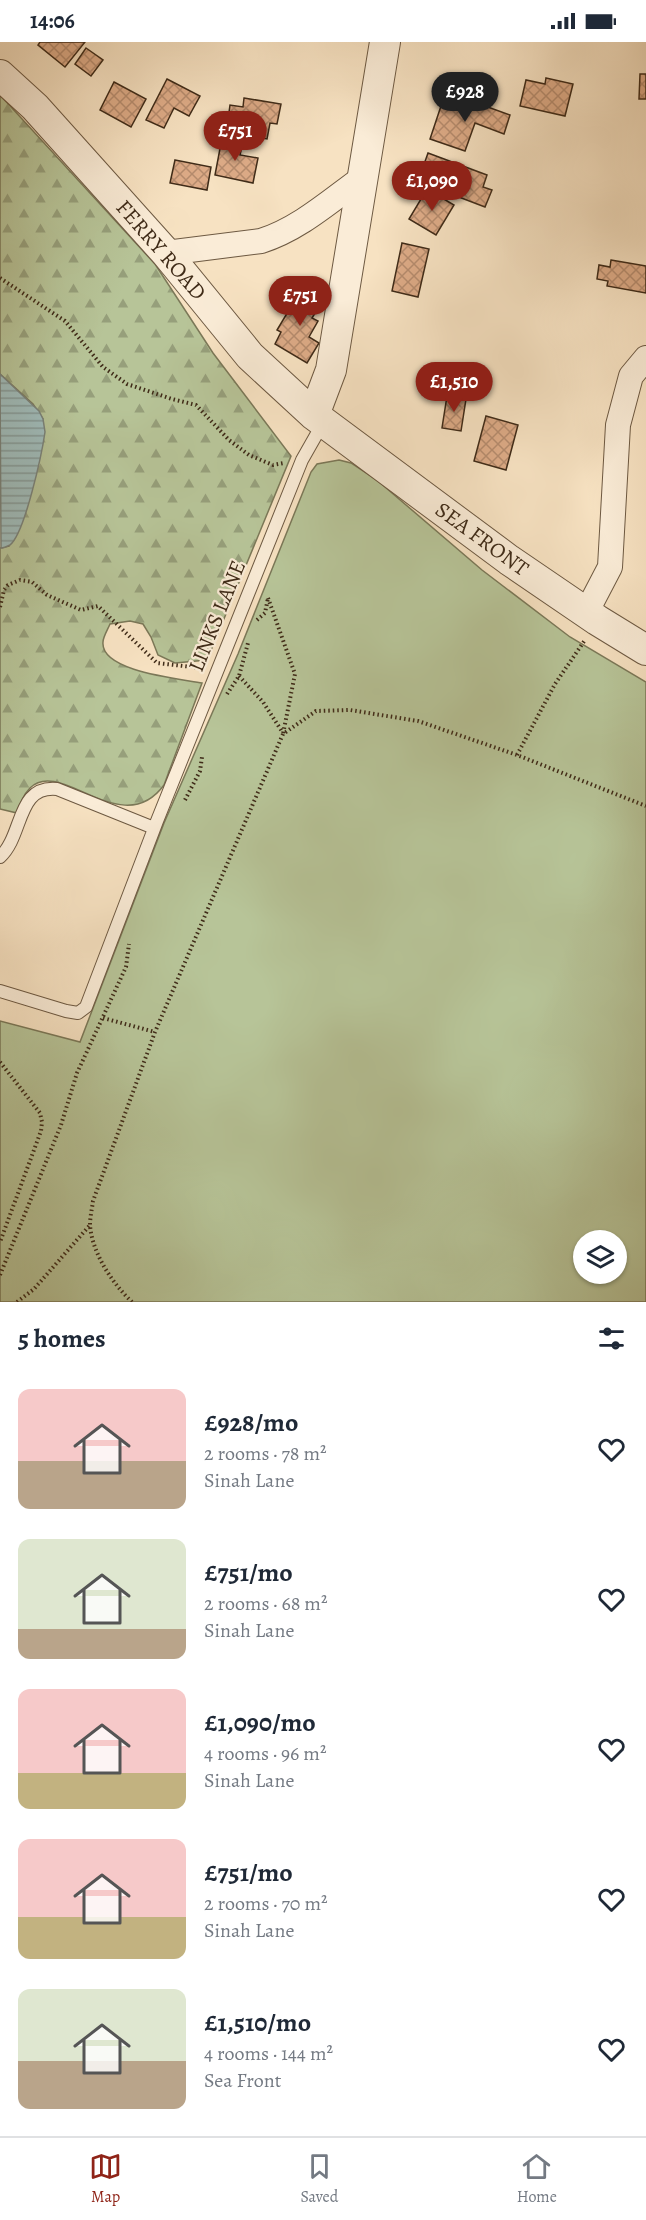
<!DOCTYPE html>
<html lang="en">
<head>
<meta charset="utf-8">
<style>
  :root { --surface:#fff; --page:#f2f2f3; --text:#1f2937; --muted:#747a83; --line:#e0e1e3; --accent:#8f2418 }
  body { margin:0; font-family:Alegreya,serif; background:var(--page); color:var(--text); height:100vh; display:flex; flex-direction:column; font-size:22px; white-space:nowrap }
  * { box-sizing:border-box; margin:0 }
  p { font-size:20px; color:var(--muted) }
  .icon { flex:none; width:33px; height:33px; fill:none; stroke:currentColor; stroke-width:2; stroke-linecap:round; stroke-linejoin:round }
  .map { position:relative; height:1260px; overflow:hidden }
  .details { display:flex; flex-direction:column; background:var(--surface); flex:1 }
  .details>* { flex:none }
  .buttons { position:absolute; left:573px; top:1188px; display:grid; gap:12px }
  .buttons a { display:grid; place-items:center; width:54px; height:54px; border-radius:50%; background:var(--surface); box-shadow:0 2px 4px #0004; font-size:30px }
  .price { position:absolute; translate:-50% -51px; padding:0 14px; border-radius:21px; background:var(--accent); color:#fff; font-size:20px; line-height:39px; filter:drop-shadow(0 2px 3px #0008) }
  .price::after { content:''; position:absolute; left:50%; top:36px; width:18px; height:14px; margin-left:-9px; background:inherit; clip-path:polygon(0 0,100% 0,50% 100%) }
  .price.selected { background:#222; color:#fff }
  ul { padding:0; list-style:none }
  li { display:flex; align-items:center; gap:18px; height:150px; padding:0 18px }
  li span { display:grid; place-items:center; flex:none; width:168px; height:120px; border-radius:12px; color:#555 }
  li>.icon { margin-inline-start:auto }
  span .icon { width:72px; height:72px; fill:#fffc; stroke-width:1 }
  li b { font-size:26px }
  h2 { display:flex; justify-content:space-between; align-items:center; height:72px; padding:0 18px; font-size:26px }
  .status { display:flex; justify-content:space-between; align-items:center; height:42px; padding:0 30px; background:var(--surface); direction:ltr }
  .status svg { height:16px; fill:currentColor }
  .tabs { display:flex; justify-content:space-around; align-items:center; height:84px; border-top:2px solid var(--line); background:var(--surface); font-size:16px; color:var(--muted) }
  .tabs a { display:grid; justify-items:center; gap:3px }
  .tabs .selected { color:var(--accent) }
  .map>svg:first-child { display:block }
</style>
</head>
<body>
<div class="status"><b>14:06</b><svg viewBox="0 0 49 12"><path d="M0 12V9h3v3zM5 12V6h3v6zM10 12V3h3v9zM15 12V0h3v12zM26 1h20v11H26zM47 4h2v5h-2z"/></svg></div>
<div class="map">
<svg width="646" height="1260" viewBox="0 0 646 1260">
  <defs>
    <pattern id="forest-firs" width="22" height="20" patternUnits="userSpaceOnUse" patternTransform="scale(1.5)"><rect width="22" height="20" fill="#b7c498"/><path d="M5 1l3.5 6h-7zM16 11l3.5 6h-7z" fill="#969f7b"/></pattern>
    <pattern id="water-rules" width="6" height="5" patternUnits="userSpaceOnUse" patternTransform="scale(1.5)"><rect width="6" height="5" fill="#9fbcbb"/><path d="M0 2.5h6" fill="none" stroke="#839997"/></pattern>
    <pattern id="building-cross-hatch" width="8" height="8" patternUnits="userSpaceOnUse" patternTransform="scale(1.5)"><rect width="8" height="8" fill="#ddab87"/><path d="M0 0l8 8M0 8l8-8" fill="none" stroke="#b58b6d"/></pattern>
  </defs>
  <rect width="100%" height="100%" fill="#f7e2c2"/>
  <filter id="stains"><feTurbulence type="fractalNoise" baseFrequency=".00333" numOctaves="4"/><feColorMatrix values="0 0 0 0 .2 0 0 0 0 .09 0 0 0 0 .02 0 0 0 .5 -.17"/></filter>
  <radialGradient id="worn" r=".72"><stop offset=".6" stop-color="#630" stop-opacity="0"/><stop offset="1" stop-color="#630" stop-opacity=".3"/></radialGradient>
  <path fill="#b7c498" stroke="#7b7858" stroke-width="1.5" fill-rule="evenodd" d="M339,418l12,3 27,18 104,89 88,67 76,45v620h-646v-281l80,21 84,-219 74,-169 73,-182 6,-8zM584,1198h32v34h-32z"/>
  <path fill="url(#forest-firs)" stroke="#7b7858" stroke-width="1.5" d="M0,53l155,169 58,89 78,103 -84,204 -32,3 -17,-8 -7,-18 -8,-13 -13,-3 -20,3c-2,5 -7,13 -7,18 -3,30 79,37 99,41l-38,102c-42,57 -103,-28 -134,3 -7,7 -10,16 -13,25l-17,-4v-261l9,-2 34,-127 -10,-15 -33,-30z"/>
  <path fill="url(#water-rules)" stroke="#79827a" stroke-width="1.5" d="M0,332l39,37 4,8 2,13c-3,21 -20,101 -35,113 -2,1 -7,3 -9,3z"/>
  <path fill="url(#building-cross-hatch)" stroke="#3f2b18" stroke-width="1.5" d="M40,0h45l-20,25 -27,-22z
    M86,6l17,12 -12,16 -16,-12z
    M640,32h6v25h-7z
    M546,36l27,6 -8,32 -45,-10 6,-26 19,4z
    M167,37l33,17 -11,20 -15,-8 -10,20 -18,-8z
    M114,40l32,17 -15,28 -31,-17z
    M244,56l37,6 -4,20 -7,-1 -3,16 -27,-5 2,-11 -14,-3 2,-15 13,2z
    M443,58l28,10 3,-8 36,13 -6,19 -29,-11 -10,28 -35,-12z
    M222,96l21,4 -3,13 18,3 -5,25 -38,-8z
    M428,111l59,22 -4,12 9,3 -7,17 -34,-13 4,-12 -33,-12z
    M175,118l36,7 -4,23 -37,-7z
    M427,147l27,16 -18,30 -27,-16z
    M402,201l27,6 -11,48 -26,-6z
    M611,218l35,6v27l-39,-7 1,-5 -11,-2 2,-14 11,2z
    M301,248l21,12 -10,16 6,3 -9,16 10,6 -12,20 -32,-19 6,-12 -4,-2z
    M447,354l19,3 -5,32 -19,-3z
    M486,374l32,9 -12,45 -32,-9z"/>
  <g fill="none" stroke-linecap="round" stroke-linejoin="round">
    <g stroke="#6d5942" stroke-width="14">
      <path id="service" d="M0,815c24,-22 16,-72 57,-68l97,39
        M0,949l66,20 12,2 8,-6 71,-186 145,-361 21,-37"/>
    </g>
    <g stroke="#6d5942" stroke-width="26">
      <path id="minor" d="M166,211l95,-12c38,-12 69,-40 101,-63
        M586,571l24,-46 8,-142 13,-49 15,-18"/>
    </g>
    <g stroke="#6d5942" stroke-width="32">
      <path id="tertiary" d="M0,33l35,32 131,146 84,103 64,59 195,145 88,60 49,30
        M314,373l17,-45 54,-328"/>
    </g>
    <path stroke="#3f2b18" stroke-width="4" stroke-dasharray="1.5 3" stroke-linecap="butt" d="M0,236l65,43 38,46 24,17 45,15 24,6 33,35 20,15 24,10 11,-2
      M268,556l27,76 -12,60
      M0,565l4,-17 4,-5 12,-5 12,2 15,13 34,15 17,-4 59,57 44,5
      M257,578l8,-7 3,-15
      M239,634l24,26 20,31
      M227,652l12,-18 9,-33
      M517,713l38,-71 30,-44
      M185,758l15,-29 2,-14
      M103,976l52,14
      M0,1020l40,51 2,9 -1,9 -41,111
      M0,1233l61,-150 16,-52 49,-106 3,-23
      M17,1260l17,-13 56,-64
      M132,1260c-20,-19 -40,-49 -42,-77 0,-8 2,-16 3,-24l62,-169 128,-298 33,-23 34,-1 68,11 99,34 129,51"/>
    <use href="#service" stroke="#faecd7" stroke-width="12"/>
    <use href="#minor" stroke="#faecd7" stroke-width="24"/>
    <use href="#tertiary" stroke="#faecd7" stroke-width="30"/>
  </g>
  <g text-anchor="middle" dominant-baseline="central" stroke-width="4.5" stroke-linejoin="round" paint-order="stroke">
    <g font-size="22" fill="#3f2b18" stroke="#faecd7">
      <text transform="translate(161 208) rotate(49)">FERRY ROAD</text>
      <text transform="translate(482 497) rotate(36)">SEA FRONT</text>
      <text transform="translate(217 574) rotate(-68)">LINKS LANE</text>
    </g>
  </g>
  <rect width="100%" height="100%" filter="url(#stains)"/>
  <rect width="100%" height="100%" fill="url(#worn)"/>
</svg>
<div class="buttons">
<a><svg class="icon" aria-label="layers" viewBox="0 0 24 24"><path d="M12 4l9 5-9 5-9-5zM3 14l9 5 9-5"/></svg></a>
</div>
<b class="price selected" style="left:465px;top:81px">£928</b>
<b class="price" style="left:235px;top:120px">£751</b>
<b class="price" style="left:432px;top:170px">£1,090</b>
<b class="price" style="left:300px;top:285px">£751</b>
<b class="price" style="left:454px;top:371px">£1,510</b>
</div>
<section class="details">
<h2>5 homes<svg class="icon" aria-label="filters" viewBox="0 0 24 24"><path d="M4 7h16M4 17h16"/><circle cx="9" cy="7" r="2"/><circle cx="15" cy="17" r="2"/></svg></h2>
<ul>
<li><span style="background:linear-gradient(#f6c9c9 60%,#b9a48a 0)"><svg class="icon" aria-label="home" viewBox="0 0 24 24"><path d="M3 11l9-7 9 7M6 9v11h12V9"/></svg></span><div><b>£928/mo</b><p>2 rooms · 78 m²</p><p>Sinah Lane</p></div><svg class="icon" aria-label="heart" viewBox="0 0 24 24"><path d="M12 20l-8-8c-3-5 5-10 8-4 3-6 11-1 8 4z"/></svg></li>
<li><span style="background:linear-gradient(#dfe7d0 75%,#b9a48a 0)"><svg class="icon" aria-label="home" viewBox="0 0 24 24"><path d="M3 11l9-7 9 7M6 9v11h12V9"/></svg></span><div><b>£751/mo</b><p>2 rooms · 68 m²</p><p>Sinah Lane</p></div><svg class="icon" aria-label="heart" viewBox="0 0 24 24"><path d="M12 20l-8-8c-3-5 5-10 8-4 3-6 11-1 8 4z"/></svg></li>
<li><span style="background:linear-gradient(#f6c9c9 70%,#c2b280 0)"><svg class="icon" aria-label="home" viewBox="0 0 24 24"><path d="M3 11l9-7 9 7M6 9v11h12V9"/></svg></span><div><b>£1,090/mo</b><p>4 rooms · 96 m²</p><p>Sinah Lane</p></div><svg class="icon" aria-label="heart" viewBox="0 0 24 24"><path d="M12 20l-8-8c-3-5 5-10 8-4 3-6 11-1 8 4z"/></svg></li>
<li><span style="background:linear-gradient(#f6c9c9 65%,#c2b280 0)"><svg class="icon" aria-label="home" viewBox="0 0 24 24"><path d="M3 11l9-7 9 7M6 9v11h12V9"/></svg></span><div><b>£751/mo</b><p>2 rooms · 70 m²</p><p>Sinah Lane</p></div><svg class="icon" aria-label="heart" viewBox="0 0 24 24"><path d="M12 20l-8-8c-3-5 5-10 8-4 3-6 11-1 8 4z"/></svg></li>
<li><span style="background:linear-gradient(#dfe7d0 60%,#b9a48a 0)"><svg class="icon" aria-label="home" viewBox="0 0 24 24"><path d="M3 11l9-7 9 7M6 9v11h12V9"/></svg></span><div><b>£1,510/mo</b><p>4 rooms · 144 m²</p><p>Sea Front</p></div><svg class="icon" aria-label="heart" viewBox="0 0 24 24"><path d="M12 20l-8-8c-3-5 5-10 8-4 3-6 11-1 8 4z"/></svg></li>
</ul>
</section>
<nav class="tabs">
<a class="selected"><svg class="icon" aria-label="map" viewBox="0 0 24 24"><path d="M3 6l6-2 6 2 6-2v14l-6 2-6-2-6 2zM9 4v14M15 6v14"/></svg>Map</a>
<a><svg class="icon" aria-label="saved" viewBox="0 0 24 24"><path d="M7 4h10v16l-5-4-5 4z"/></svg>Saved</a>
<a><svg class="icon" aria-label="home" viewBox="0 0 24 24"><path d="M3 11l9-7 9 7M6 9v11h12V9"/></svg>Home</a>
</nav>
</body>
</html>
